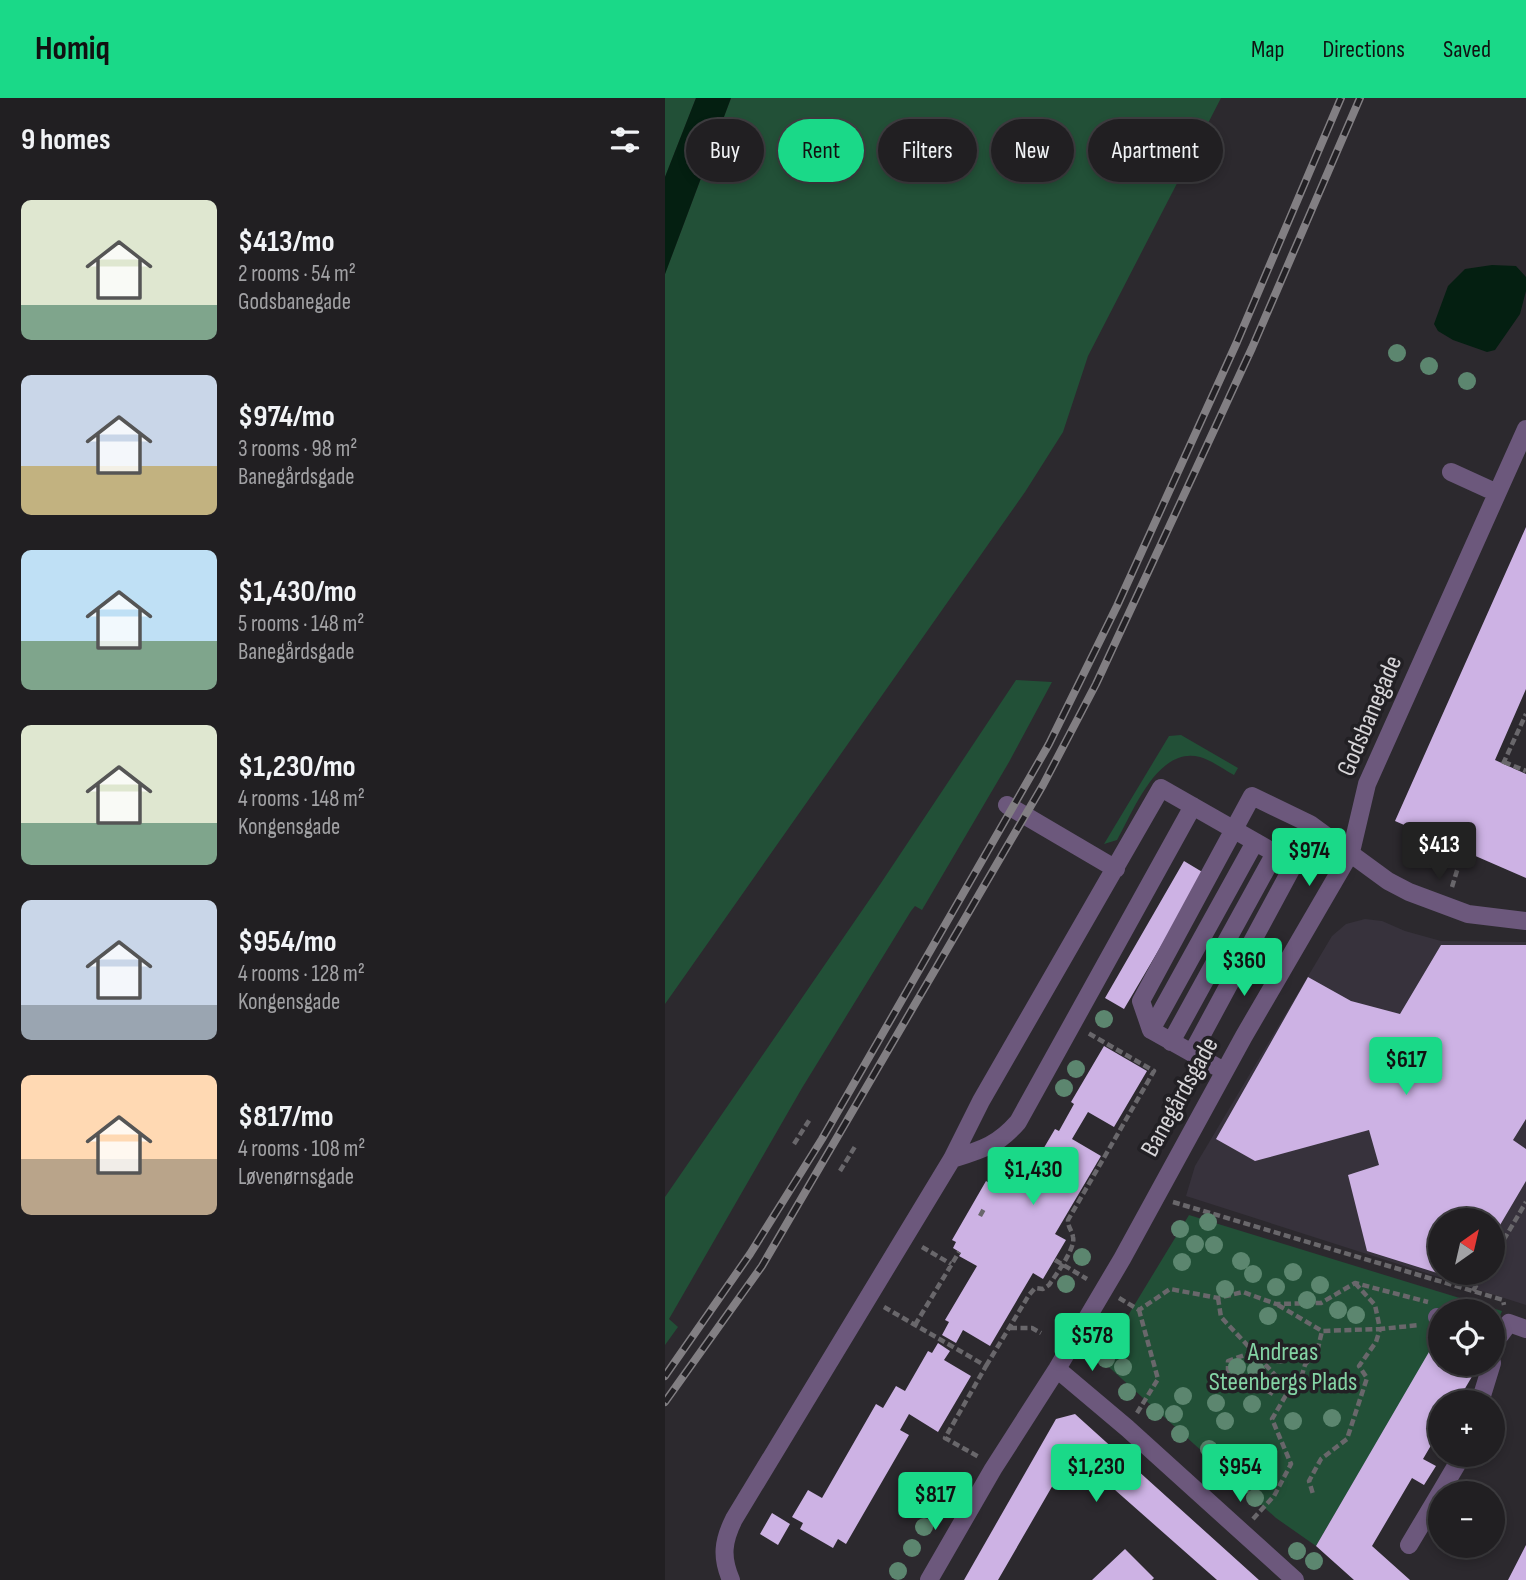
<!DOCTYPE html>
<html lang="en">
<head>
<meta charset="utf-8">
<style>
  :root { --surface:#211f22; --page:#29272a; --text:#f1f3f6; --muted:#a2a2a5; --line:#3e3d40; --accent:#1ad988 }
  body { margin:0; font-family:"Sofia Sans Condensed",sans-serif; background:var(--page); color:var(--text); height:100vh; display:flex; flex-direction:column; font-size:26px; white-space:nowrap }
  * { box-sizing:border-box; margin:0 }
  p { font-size:23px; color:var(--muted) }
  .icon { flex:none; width:38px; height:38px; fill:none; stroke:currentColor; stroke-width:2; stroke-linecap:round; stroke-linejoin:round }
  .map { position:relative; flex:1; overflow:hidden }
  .details { display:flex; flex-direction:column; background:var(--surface); width:665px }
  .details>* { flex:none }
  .hud { position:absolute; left:21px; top:21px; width:665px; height:63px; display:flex; gap:14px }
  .needle { width:46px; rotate:34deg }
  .tools { position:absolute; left:763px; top:1110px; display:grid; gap:14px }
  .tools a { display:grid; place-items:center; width:77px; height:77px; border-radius:50%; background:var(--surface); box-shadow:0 4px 10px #0003,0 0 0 2px var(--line); font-size:35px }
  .price { position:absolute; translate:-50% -60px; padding:0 16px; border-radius:7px; background:var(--accent); color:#111; font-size:23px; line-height:46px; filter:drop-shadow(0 2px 4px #0008) }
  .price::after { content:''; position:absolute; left:50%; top:42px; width:21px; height:16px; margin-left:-10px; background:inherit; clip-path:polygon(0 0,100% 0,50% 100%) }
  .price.current { background:#222; color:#fff }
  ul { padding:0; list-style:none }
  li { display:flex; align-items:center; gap:21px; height:175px; padding:0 21px }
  li span { display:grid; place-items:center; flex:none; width:196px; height:140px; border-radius:10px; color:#555 }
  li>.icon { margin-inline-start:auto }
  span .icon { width:84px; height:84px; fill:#fffc; stroke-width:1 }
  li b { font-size:30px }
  h2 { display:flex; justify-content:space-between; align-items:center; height:84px; padding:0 21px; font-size:30px }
  .chip { padding:0 24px; border-radius:32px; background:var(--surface); box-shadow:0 4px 10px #0003,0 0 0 2px var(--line); font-size:24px; line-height:63px }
  .chip.current { background:var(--accent); color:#111 }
  header { display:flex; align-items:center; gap:42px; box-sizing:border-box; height:98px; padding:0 35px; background:var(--accent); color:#111 }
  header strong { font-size:33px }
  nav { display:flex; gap:38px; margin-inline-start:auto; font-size:24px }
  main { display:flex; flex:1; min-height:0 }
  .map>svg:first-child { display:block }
</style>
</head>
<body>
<header>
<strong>Homiq</strong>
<nav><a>Map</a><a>Directions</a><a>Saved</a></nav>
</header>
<main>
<section class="details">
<h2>9 homes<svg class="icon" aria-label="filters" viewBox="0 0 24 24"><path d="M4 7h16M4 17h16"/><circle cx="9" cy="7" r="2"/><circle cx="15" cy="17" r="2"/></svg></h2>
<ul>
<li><span style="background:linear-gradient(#dfe7d0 75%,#7fa58c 0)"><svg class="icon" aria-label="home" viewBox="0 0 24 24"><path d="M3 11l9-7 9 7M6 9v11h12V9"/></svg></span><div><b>$413/mo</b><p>2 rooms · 54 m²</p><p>Godsbanegade</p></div></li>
<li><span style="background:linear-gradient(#c9d6e8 65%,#c2b280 0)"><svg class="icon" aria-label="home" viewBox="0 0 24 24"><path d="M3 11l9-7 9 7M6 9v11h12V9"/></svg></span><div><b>$974/mo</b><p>3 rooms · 98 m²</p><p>Banegårdsgade</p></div></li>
<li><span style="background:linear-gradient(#bfe0f5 65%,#7fa58c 0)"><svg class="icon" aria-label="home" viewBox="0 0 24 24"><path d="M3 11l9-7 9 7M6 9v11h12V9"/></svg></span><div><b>$1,430/mo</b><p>5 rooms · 148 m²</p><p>Banegårdsgade</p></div></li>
<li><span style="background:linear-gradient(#dfe7d0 70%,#7fa58c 0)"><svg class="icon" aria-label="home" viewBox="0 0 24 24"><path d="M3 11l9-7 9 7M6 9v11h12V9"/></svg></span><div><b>$1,230/mo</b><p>4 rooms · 148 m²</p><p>Kongensgade</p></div></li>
<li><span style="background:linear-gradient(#c9d6e8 75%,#9aa5b1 0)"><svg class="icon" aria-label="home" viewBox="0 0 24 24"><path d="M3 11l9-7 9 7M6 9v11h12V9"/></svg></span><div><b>$954/mo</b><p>4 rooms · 128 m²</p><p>Kongensgade</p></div></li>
<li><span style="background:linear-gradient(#ffd9b3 60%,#b9a48a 0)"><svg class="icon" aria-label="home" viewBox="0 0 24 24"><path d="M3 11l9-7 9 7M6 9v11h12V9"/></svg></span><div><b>$817/mo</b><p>4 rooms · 108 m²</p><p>Løvenørnsgade</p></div></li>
</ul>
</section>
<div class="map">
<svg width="861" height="1482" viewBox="0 0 861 1482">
  <rect width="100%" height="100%" fill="#2c292e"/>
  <path fill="#37323c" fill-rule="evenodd" d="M700,821l17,2 23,10 36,10 85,1v363l-340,-109 9,-30 137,-230 14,-12zM775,1122h53v52h-53z"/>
  <path fill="#225037" d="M0,0h31l-31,79z
    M66,0h490l-133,258 -25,76 -38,60 -360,512v-730z
    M351,582l36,2 -43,80 -87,148 -7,-4 -4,5 -109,177 -133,231 9,8 -13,18v-148l216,-314z
    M516,637l57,33 -4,7c-11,-6 -23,-15 -34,-18 -42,-11 -66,53 -83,83l-13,4 65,-108z
    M524,1117l313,96 -9,23v-23h-53v24l-124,211 -40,-28 -175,-158z"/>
  <path fill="#041f11" d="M31,0h35l-66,176v-97z
    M827,167l24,1 10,11v14l-6,23 -25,36 -8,2 -34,-12 -15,-9 -4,-7 14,-38 17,-17z"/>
  <path fill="#cdb2e4" d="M861,429v162l-31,71 31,14v104l-131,-57z
    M519,763l20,12 -80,136 -19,-11z
    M776,847h85v174l-13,21 13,9v32l-33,56v-17h-53v52h32l-6,10 -99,-31 -19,-76 31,-10 -10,-35 -114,31 -39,-22 92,-162 43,24 49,13z
    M439,948l43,25 -33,56 -26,-15 -16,27 29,17 -46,78 11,6 -23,39 -10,-6 -43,73 -27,-16 -7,13 -14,-8 7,-13 -4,-2 32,-54 -18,-10 2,-3 -8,-5 3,-6 -4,-2 34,-59 3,2 5,-7 6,4 3,-6 19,11 33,-56 4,2 15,-27 -3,-2z
    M775,1235v30h40l-23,39h-17v28l-17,29 13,7 -12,19 -12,-7 -40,68 38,34h-56l-38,-34z
    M273,1245l12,8 -6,9 27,16 -33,56 -29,-18 -9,16 9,5 -63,109 -8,-5 -5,9 -33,-19 3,-6 -11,-6 16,-27 14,8 54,-94 7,4 13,-22 9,5 23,-40 4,2z
    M410,1316l184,166h-42l-145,-128 -74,128h-34l92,-161z
    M107,1415l18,11 -12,21 -18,-11z
    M861,1447v35h-18z
    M460,1451l29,29 -2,2h-60z"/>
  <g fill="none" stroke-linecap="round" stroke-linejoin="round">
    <path stroke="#69676b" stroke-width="4.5" stroke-dasharray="7 3.5" stroke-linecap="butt" d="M839,664l22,9
      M838,666l23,-50
      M787,789l11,-36
      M129,1046l16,-25
      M175,1073l16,-26
      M333,1081l14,-24
      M508,1104l330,98 1,5
      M315,1118l5,-9
      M257,1149l29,17
      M828,1160l33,-56
      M390,1162l32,19
      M690,1185l20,22 5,24 40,-4
      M808,1193l11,-19
      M454,1200l20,12 31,-21 48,9 25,-6 33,12 45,-1 34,-20 73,19
      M553,1200l3,19 68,73
      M613,1207l44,26 58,-2 -4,13 -17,24 8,12 -20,61 -26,20 -12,22 4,13
      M219,1209l102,59 -41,72 34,19
      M250,1227l44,-73
      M345,1230h22l9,5
      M588,1254l-25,9v13l16,3 29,17
      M321,1268l43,-71 6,-7 8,1 6,-4c6,-9 27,-37 24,-48 -1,-7 -5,-9 -5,-17l86,-149 -66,-38
      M472,1315l21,-34 -19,-69
      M588,1421l21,-23 17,-32 -19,-45 17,-29 12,-12 4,-13 13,-17 4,-17"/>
    <path stroke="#6c587c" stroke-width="18" d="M786,374l46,21
      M342,707l109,64
      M486,932l104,-188
      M506,944l104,-189
      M559,973l-73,-41 -10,-29 111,-205 58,28 78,57 21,11 59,22 58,7
      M287,1061c29,-9 45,-13 66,-37l175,-316
      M772,1219l3,1
      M828,1234l8,2 8,-11 17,6
      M392,1271l70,59 168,152
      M815,1304l12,-39
      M775,1395l23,-39
      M744,1447l31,-52
      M66,1482c-10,-23 -8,-39 3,-61l218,-360 29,-58 180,-313 133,76 -102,189
      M264,1482l64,-111 64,-100 65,-110 122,-223 107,-184 16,-68 159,-355"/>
    <g stroke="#827f83" stroke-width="8">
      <path id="rail" d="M0,1278l85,-122 72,-115 227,-395 68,-138 120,-264 104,-244
        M0,1304l97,-136 281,-481 53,-101 100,-215 56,-121 108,-250"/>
    </g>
    <use href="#rail" stroke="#222024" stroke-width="5" stroke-dasharray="16" stroke-linecap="butt"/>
  </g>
  <g fill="#5c866f">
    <circle cx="732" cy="255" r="9"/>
    <circle cx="764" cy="268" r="9"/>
    <circle cx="802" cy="283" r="9"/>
    <circle cx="439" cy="921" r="9"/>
    <circle cx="411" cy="971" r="9"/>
    <circle cx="399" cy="990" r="9"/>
    <circle cx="543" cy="1124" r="9"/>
    <circle cx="515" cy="1131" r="9"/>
    <circle cx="530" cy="1146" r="9"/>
    <circle cx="549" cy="1147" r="9"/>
    <circle cx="417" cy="1159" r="9"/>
    <circle cx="576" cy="1163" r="9"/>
    <circle cx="517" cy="1164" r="9"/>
    <circle cx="628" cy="1174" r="9"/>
    <circle cx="588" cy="1176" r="9"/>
    <circle cx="401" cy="1186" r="9"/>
    <circle cx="655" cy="1187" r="9"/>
    <circle cx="611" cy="1189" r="9"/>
    <circle cx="560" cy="1191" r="9"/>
    <circle cx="642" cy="1202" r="9"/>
    <circle cx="673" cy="1212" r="9"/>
    <circle cx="691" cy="1217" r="9"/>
    <circle cx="603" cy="1218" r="9"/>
    <circle cx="615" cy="1257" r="9"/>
    <circle cx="441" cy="1261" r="9"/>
    <circle cx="458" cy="1269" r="9"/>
    <circle cx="572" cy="1269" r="9"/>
    <circle cx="591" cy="1272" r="9"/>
    <circle cx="462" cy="1294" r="9"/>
    <circle cx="518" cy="1298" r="9"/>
    <circle cx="551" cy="1305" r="9"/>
    <circle cx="587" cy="1306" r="9"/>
    <circle cx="490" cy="1314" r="9"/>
    <circle cx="509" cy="1316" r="9"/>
    <circle cx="667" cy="1320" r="9"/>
    <circle cx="560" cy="1323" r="9"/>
    <circle cx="628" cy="1323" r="9"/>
    <circle cx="515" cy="1336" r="9"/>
    <circle cx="544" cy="1351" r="9"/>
    <circle cx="557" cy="1364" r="9"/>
    <circle cx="577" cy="1388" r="9"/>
    <circle cx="590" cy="1400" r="9"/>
    <circle cx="275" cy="1403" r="9"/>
    <circle cx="259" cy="1429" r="9"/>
    <circle cx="247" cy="1450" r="9"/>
    <circle cx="632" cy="1453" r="9"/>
    <circle cx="649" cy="1463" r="9"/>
    <circle cx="233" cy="1473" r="9"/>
  </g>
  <g text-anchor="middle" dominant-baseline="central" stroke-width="7" stroke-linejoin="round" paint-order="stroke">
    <g font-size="26" fill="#d7d5d8" stroke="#222024">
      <text transform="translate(705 618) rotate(-67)">Godsbanegade</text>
      <text transform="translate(515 999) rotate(-61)">Banegårdsgade</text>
    </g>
    <g font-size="26" fill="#83d3a4" stroke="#222024">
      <text x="618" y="1254">Andreas<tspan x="618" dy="30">Steenbergs Plads</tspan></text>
    </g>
  </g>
</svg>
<div class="tools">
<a><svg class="needle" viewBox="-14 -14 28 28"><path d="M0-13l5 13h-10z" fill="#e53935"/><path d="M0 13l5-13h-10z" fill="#a2a2a5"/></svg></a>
<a><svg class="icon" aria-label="locate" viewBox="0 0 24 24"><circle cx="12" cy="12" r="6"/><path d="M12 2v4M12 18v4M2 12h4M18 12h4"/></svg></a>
<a>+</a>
<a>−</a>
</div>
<b class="price current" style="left:774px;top:784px">$413</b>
<b class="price" style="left:644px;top:790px">$974</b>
<b class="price" style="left:579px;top:900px">$360</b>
<b class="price" style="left:741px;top:999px">$617</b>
<b class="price" style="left:368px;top:1109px">$1,430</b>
<b class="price" style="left:427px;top:1275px">$578</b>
<b class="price" style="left:431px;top:1406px">$1,230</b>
<b class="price" style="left:575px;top:1406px">$954</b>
<b class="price" style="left:270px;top:1434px">$817</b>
<div class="hud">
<a class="chip">Buy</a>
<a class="chip current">Rent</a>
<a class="chip">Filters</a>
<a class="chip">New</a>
<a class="chip">Apartment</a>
</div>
</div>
</main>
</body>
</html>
